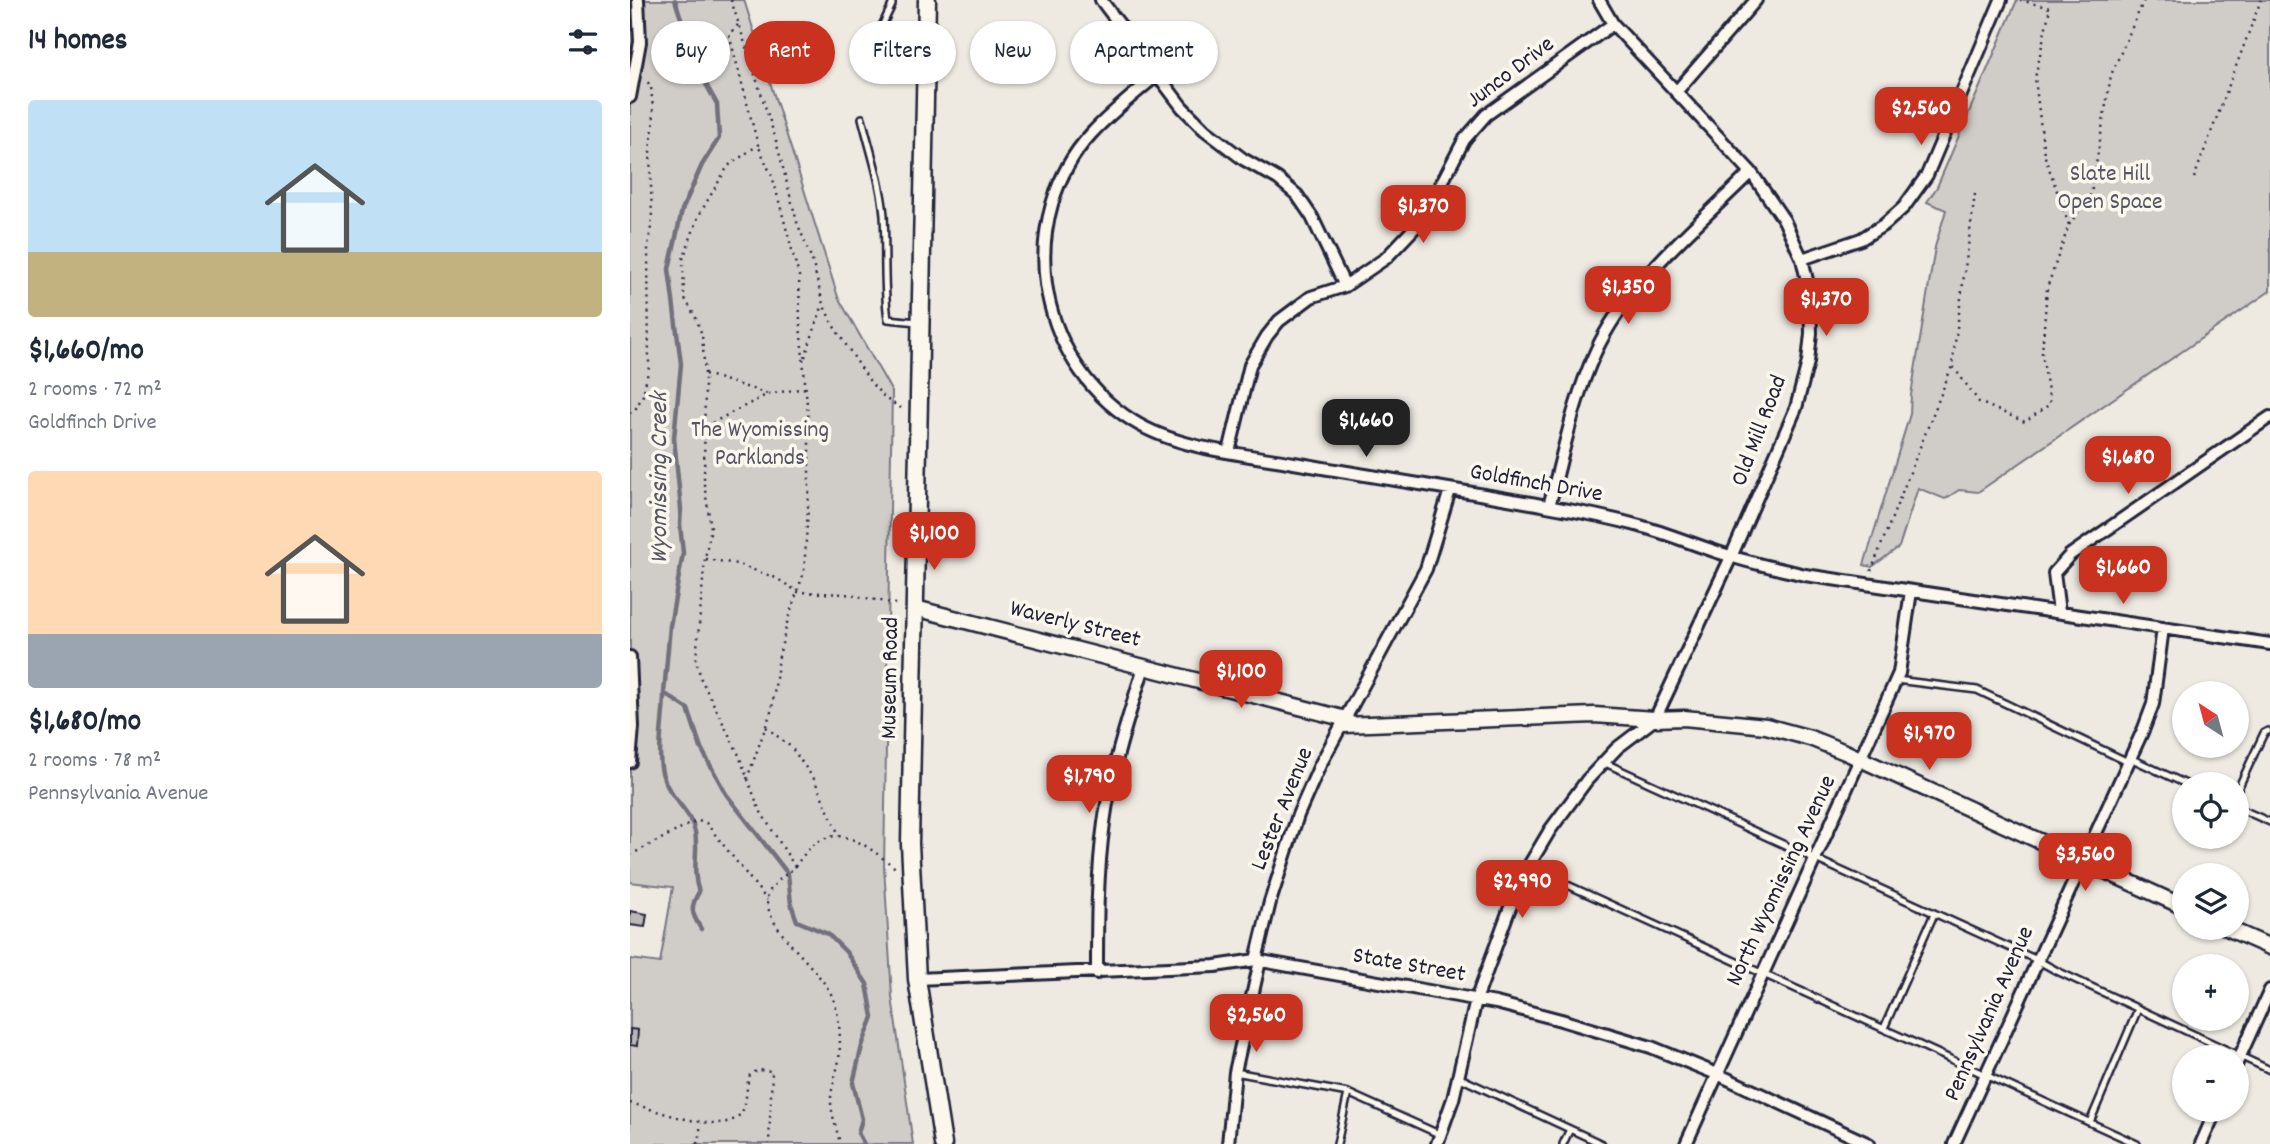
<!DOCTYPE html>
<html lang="en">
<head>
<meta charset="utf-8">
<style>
  :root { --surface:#fff; --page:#f6f6f7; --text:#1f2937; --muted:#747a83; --accent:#c8321e }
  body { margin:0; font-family:Dekko,sans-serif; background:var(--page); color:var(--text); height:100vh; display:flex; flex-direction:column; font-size:26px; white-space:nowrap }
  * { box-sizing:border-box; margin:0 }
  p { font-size:23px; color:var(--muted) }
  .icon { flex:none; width:38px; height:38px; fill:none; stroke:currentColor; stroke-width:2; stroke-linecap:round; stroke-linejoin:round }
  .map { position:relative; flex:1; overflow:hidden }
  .side { display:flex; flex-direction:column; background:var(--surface); width:630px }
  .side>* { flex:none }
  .guide { position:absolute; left:21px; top:21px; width:665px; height:63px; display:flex; gap:14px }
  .needle { width:46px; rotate:324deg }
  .controls { position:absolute; left:1542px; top:681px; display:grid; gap:14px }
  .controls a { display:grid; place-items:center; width:77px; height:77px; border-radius:50%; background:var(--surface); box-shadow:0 2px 5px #0004; font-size:35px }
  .price { position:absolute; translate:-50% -60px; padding:0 16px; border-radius:14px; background:var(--accent); color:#fff; font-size:23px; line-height:46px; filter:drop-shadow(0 2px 4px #0008) }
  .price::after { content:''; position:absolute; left:50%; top:42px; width:21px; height:16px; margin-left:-10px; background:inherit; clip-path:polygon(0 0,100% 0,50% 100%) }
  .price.selected { background:#222; color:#fff }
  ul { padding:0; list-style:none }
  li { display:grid; align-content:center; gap:14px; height:371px; padding:0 28px }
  li span { display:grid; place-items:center; height:217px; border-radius:7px; color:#555 }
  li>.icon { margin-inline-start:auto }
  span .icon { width:126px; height:126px; fill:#fffc; stroke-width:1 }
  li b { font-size:30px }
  h2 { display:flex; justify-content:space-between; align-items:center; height:84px; padding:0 28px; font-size:30px }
  .chip { padding:0 24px; border-radius:32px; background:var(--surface); box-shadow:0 2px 5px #0004; font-size:24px; line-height:63px }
  .chip.selected { background:var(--accent); color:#fff }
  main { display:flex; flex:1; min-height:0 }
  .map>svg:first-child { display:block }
</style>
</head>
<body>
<main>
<section class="side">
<h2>14 homes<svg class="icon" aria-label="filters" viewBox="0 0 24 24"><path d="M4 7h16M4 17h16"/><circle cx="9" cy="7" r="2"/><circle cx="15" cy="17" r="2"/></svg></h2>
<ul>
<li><span style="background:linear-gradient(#bfe0f5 70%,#c2b280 0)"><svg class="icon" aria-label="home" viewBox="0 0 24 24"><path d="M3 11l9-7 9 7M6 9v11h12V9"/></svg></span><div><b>$1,660/mo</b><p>2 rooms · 72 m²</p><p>Goldfinch Drive</p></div></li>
<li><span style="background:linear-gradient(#ffd9b3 75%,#9aa5b1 0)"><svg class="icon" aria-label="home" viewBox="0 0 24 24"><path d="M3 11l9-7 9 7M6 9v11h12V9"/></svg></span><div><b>$1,680/mo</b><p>2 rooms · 78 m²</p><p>Pennsylvania Avenue</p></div></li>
</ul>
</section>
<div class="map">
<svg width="1640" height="1144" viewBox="0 0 1640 1144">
  <rect width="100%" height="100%" fill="#eeeae2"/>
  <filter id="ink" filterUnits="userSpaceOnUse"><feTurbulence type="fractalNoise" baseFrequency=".0143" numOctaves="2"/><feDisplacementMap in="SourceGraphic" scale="14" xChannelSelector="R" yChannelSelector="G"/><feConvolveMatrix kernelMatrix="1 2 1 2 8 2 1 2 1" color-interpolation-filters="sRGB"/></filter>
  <g filter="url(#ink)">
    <path fill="#d0cdc9" stroke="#797882" stroke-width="2" d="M0,0h114l94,297 54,95 -8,474 8,131 21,147h-283v-185l30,4 13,-76 -43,-5z
      M1387,0h253v291l-292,201 -19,-2 -14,9 -27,-11 -19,59 -27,20 -8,-2 46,-151 1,-19 24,-148 11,-37 -19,-8 10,-15z"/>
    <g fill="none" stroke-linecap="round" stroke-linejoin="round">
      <path stroke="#716f7c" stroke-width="4.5" d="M45,0l23,70 19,34 2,34 -17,27 -20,45 -13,59 12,95 -7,74 7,71 -1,15 3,29 -13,73 -6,67 24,16 13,39 25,46 62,80 3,30 6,17 31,13 18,18 21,32 6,33 -11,29 -9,37 9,36 -4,14 6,11
        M34,694c0,22 -8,63 -1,82 6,22 28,34 32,56 4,21 -4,38 4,60 -10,16 -7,22 2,37"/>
    </g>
    <path fill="#bcb8b8" stroke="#22223b" stroke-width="2" d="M0,911l17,3 -2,13 -15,-2z
      M0,1029l8,1 -1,16 -7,-1z"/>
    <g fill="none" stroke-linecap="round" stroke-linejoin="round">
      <g stroke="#22223b" stroke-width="10">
        <path id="service" d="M250,30l12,-25v-5
          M232,118c8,32 19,64 22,97 2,35 -1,70 4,104l29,3
          M1266,680l81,10 151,72
          M1500,758l56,26
          M973,762l434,198 20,11 213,99
          M1606,793l28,-60 4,-2
          M1606,807l34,15
          M898,867l609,277
          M1254,1028l50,-114
          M605,1072l113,21 93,42
          M828,1077l144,67
          M1460,1122l48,-113
          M707,1144l11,-51
          M933,1144l7,-15"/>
      </g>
      <g stroke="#22223b" stroke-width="16">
        <path id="minor" d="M471,0l81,107 23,23 38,29 35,20 19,16 15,22 33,69
          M528,74c-23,20 -47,38 -67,60 -37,40 -52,97 -45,150 8,56 39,107 87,137 44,28 110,33 161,42 86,15 173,28 258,44 29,5 59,11 88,19 30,8 59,21 90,30 25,8 50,13 75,19l465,69
          M1046,92l80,-92
          M0,97l10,-55 -2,-42
          M1172,259l59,-20 24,-15 19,-17 23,-32 74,-175
          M599,452l21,-87 17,-29 12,-15 32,-24 34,-11 41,-28 37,-39 41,-79 22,-25 127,-91
          M919,506c14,-51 24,-105 46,-153 32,-71 102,-127 156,-181
          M1429,612l-5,-39 16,-18 200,-138
          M0,657l3,70 -3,35
          M626,960l14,-58 28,-87 22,-50 106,-196 24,-79
          M467,973c0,-50 0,-100 7,-150 7,-54 24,-105 40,-156
          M287,979l298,-13 41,-6 240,43 65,17 90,27 66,27 152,70
          M1606,1065l34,-75
          M598,1144l7,-72 25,-111
          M807,1144l16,-45 23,-99 33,-90 19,-43 22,-37 37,-50 30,-32 38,-29 76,-162 65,-149 12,-46 3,-29 -1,-40 -8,-34 -18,-39 -33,-48 -138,-148 -14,-24
          M1056,1144l213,-471 12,-82
          M1324,1144l190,-416 9,-24 10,-76
          M1571,1144l15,-34"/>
      </g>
      <g stroke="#22223b" stroke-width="19">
        <path id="tertiary" d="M285,608l431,111
          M714,725l250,-10 61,4 29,-1 82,8 44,12 35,14 339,155
          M1597,928l43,19"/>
      </g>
      <g stroke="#22223b" stroke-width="21">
        <path id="secondary" d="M297,0l-17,844 7,135 26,165"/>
      </g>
      <path stroke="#22223b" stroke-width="2.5" stroke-dasharray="2 5" stroke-linecap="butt" d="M101,0l44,137 22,85 15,38 11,44 10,21 38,58 15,16 17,10
        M1390,0l30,8 -15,70 9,76 25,71
        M108,25l-9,9 29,111 -30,21 -29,49 -16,44 1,38 12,21 6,17 3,39 -1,110 7,44 -6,30 -9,101 5,20 37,74 21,56 36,58c-9,8 -28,20 -28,32 0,32 51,67 65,97 8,18 9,44 7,64 -2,12 -7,24 -8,37 -1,14 6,32 9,47
        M1564,178l67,-178
        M1345,194l-23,171 27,37 46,20 25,-18 -8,-51 5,-65 22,-63 22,-31 20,-119 33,-75
        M175,357l18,-53
        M75,374l63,20
        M0,413l5,-3 8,-15 6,-28 -1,-120 4,-27 -2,-70 4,-29 -3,-34 -6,-9
        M76,426l62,-32 38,-6
        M76,559l31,5 39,14 22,14 48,2 55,11
        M1241,571l81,-205
        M136,727l25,20 23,32 25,56
        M117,779l25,-70 7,-53 9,-37 16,-47 5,-80v-65l-9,-103 -1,-48 -26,-97 -15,-34
        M0,855l58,-30 10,-4 8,2 61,77
        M165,867c34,-53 64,-28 103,3
        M0,1103c24,6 95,35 111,10 7,-10 4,-26 9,-38l8,-5 14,1 -3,73
        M68,1144l3,-21"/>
      <use href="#service" stroke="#fbf7ec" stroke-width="5"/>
      <use href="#minor" stroke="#fbf7ec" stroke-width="10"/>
      <use href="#tertiary" stroke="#fbf7ec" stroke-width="14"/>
      <use href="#secondary" stroke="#fbf7ec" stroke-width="16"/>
    </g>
  </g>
  <g text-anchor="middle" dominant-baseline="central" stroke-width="7" stroke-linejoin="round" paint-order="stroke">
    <g font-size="24" fill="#22223b" stroke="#fbf7ec">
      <text transform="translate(881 73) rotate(-37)">Junco Drive</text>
      <text transform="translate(1130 431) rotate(-69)">Old Mill Road</text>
      <text transform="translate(906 484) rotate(10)">Goldfinch Drive</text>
      <text transform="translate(445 625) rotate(14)">Waverly Street</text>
      <text transform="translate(261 678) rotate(-89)">Museum Road</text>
      <text transform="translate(653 809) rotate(-68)">Lester Avenue</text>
      <text transform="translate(1152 881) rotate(-65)">North Wyomissing Avenue</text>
      <text transform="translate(779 966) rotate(10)">State Street</text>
      <text transform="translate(1360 1014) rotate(-66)">Pennsylvania Avenue</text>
    </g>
    <g font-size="24" fill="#565566" stroke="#fbf7ec">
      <text x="1480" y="175">Slate Hill<tspan x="1480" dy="28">Open Space</tspan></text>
      <text x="130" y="431">The Wyomissing<tspan x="130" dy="28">Parklands</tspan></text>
    </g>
    <g font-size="26" font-style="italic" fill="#575666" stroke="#fbf7ec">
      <text transform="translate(30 478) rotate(-90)">Wyomissing Creek</text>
    </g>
  </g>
</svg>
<div class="controls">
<a><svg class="needle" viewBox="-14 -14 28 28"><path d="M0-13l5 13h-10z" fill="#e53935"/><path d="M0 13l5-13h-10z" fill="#747a83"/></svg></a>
<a><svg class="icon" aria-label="locate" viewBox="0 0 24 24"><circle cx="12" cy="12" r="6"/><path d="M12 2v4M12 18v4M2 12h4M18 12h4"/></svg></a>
<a><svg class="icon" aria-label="layers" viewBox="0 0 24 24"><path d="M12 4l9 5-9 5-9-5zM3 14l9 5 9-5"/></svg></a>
<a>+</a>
<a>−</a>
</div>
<b class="price" style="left:1291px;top:147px">$2,560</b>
<b class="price" style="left:793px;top:245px">$1,370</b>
<b class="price" style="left:998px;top:326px">$1,350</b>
<b class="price" style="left:1196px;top:338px">$1,370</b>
<b class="price selected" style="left:736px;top:459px">$1,660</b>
<b class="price" style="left:1498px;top:496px">$1,680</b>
<b class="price" style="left:304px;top:572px">$1,100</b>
<b class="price" style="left:1493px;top:606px">$1,660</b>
<b class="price" style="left:611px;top:710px">$1,100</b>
<b class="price" style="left:1299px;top:772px">$1,970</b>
<b class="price" style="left:459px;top:815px">$1,790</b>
<b class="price" style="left:1455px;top:893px">$3,560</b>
<b class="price" style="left:892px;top:920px">$2,990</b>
<b class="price" style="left:626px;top:1054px">$2,560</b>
<div class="guide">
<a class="chip">Buy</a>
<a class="chip selected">Rent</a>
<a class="chip">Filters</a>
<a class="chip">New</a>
<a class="chip">Apartment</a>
</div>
</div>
</main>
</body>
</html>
